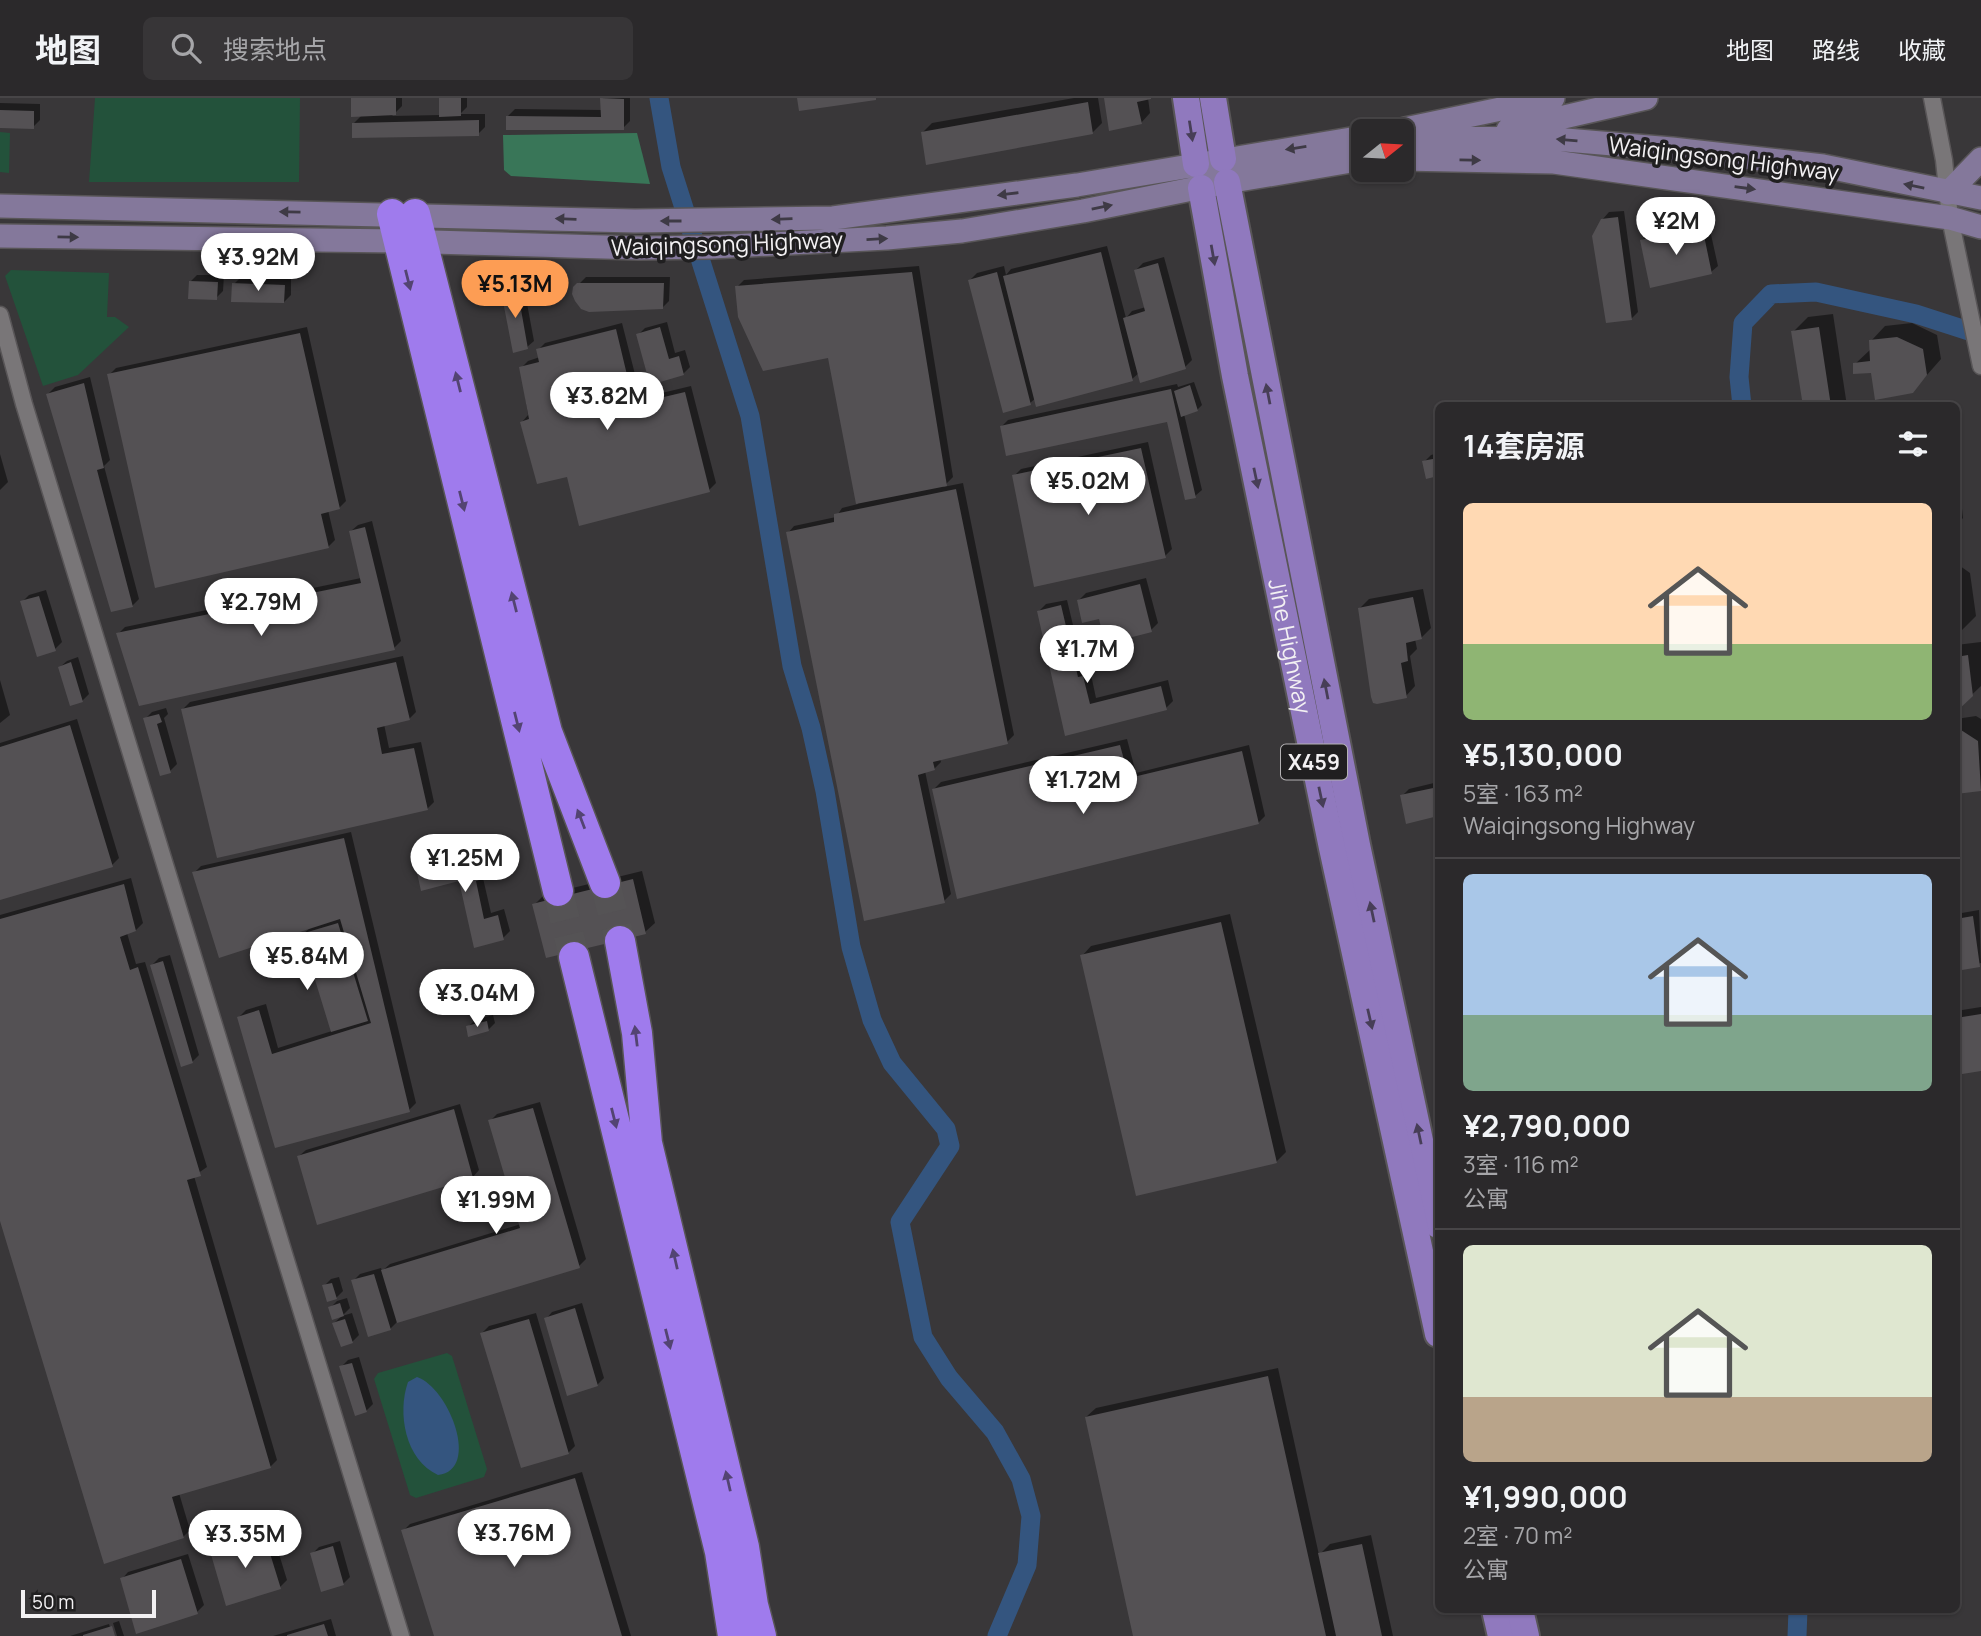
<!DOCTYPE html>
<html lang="zh">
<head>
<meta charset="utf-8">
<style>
  :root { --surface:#2b292b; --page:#373537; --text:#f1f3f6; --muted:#a6a6a9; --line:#474547; --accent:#fd9d54 }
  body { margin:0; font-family:Manrope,"Noto Sans SC",sans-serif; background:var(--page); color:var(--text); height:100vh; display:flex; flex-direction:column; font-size:26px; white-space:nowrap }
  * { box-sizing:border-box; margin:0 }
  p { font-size:23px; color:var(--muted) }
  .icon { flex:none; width:38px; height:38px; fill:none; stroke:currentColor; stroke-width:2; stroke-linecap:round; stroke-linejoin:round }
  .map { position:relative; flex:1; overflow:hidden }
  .sheet { position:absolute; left:1435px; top:304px; width:525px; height:1211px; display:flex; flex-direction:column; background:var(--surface); border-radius:10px; box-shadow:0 2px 5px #0004,0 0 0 2px var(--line) }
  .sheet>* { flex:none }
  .needle { width:46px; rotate:72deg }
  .buttons { position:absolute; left:1351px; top:21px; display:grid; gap:14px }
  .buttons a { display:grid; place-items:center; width:63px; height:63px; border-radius:10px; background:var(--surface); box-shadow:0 2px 5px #0004,0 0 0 2px var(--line); font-size:35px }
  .scale { position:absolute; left:21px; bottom:18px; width:135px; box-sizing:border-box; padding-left:7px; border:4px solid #f3f1f3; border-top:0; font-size:19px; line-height:24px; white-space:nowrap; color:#f3f1f3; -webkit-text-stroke:5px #201f20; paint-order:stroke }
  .price { position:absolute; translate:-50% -60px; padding:0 16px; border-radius:24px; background:#fff; color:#222; font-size:23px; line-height:46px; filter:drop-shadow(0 2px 4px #0008) }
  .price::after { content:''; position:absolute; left:50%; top:42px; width:21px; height:16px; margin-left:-10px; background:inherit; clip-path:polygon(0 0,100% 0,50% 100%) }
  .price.selected { background:var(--accent); color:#111 }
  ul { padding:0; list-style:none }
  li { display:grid; align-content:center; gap:14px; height:371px; padding:0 28px }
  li+li { border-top:2px solid var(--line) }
  li span { display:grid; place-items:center; height:217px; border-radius:10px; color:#555 }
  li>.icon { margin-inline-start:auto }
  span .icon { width:126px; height:126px; fill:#fffc; stroke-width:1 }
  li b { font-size:30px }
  h2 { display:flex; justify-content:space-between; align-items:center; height:84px; padding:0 28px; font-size:30px }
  header { display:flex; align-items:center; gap:42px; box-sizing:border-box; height:98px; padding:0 35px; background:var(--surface); border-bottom:2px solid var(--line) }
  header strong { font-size:33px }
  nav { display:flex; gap:38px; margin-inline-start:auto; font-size:24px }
  .search { width:490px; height:63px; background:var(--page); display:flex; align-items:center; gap:18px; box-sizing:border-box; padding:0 24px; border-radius:10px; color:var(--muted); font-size:26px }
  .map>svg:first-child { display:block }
</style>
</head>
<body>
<header>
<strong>地图</strong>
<div class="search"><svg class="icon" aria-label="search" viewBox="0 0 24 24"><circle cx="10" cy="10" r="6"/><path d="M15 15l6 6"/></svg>搜索地点</div>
<nav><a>地图</a><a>路线</a><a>收藏</a></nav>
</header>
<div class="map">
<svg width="1981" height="1538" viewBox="0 0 1981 1538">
  <rect width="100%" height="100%" fill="#393739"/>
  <path fill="#23523b" d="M95,0h205l-1,84h-210z
    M0,34l10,1 -1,40 -9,-1z
    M11,172l98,3 -2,44h8l14,10 -51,48 -35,11 -38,-110z
    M447,1255l5,3 35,113 -3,8 -68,21 -6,-3 -36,-116 4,-6z"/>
  <path fill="#397658" d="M637,35l13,51 -139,-8 -7,-6 -1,-35z"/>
  <path fill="#34557f" d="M417,1279c32,11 64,93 21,98 -33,-15 -41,-62 -30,-93z"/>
  <path fill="#0007" d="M352,0h50v8l-10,10 49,-1v-17h26v9l-7,7h25v13l-7,7 -125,-10 9,-9z
    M603,0h27v23l-7,7 -115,-12 7,-7 88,1z
    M1074,0h24l4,25 -9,9 -171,1 10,-10z
    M1106,0h42l2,15 -9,10z
    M0,5l40,1v16l-7,7 -33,-1z
    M1624,113l14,101 -7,7 -29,-99 7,-8z
    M1708,123l10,45 -7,6 -69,-32 7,-7z
    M1107,148l19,72 6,-7 14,-4 -10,-37 7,-7 21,-6 28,103 -7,7 -46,6 -7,6 -96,19 -6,5 -60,-123 7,-7 27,-7 2,9 5,-6z
    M919,168l34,211 -10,10 20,-4 51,252 -7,7 -67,16 1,4 -7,7 -9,2 26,123 -7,7 -156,-368 6,-7 42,-9 6,-9 16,-4 -29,-148 -92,-69 7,-7z
    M197,177h27l-1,16 -7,7 -26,-16z
    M241,179l50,2v16l-7,7 -50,-18z
    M586,179h84l-1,24 -7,7 -87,-20z
    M523,184l11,59 -7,6 -24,-56 7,-7z
    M1833,216l14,92h-43l-11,-74 15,-15z
    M667,224l8,31 10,-3 5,17 -7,7 -45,-39 7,-7z
    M622,225l19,75 50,-12 25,97 -7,7 -140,-15 -47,-53 6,-7 -7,-47 7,-7 12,-4 -2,-7 7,-7z
    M1912,225l25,12 4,24 -29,33 -57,-28 16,-15v-8l14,-15z
    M307,229l39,174 -7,7 -11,2 7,30 -7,7 -219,-172 7,-7z
    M90,279l20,83 -6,6 35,133 -7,7 -84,-212 7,-7z
    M1194,284l8,23 -5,5 -13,4 18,76 -7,6 -26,-76 -168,7 7,-7 169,-36 1,3z
    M1933,303l6,5h-39z
    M1148,344l24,107 -7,7 -151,-80 7,-7z
    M1438,355v22l-11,2 -3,-15 7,-7z
    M0,356l8,28 -8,8z
    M1959,383l4,37 -7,8v-44z
    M372,423l29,120 -7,7 -276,-14 7,-7 236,-49 -10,-47 7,-6z
    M1956,465l14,10 6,43 -15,15 -5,1z
    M1146,480l12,45 -7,7 -72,-30 7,-7z
    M1423,491l8,39 -10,10 -6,1 2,10 -7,7 5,30 -9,10 -47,-87 10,-10z
    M46,492l16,52 -7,7 -33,-47 7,-7z
    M1067,502l17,71 6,-1 6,28 72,-18 5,21 -7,7 -100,26 -27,-123 7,-7z
    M1981,544v44l-25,24v-65z
    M403,558l13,56 -7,7 -25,5 5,24 32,-6 13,60 -7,7 -244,-100 7,-7z
    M78,559l11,37 -7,7 -22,-34 7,-6z
    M0,582l10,35 -10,8z
    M166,610l2,6 -4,4 13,46 -7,7 -25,-52 7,-7z
    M1976,618l5,3v70l-25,3v-73z
    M77,621l42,139 -7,7 -112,34v-156z
    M1127,641l9,34 113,-28 16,71 -7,7 -324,-34 7,-7z
    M1438,684v32l-30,8 -6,-26 7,-7z
    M351,734l65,271 -7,7 -133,36 -37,-129 7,-7 20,-6 12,44 54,-17 -29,-97 8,-7 -117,-54 7,-7z
    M485,749l6,23 -8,8 8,35 13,-4 6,22 -7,7 -28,8 -15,-67 -42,-10 7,-7z
    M642,773l13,52 -10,9 -111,-27 10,-10z
    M131,780l12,45 -7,7 -9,3 9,31 9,-2 62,205 -13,9 83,284 -7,7 -91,26 11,37 -7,7 -183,-322v-300z
    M1979,812l2,53 -25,6v-55z
    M1230,816l56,238 -10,10 -194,-206 9,-10z
    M170,857l29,100 -7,7 -40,-97 7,-7z
    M1981,909v62l-25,4v-62z
    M493,917l2,8 -7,7 -20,-3 7,-7z
    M540,1004l46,157 -7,7 -182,56 -7,7 -37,-48 7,-7 21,-6 1,3 8,-7 131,-40 -31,-103 7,-7z
    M460,1006l19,66 -6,7 -174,-21 7,-6z
    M339,1179l4,14 -7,7 -12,-12 7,-7z
    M347,1200l3,10 -8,8 10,-3 7,22 -7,7 -18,-19 9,-8 -13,-7 7,-7z
    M582,1205l22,75 -7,7 -51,-66 6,-7z
    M536,1215l39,133 -7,7 -86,-120 7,-7z
    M359,1259l14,47 -7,7 -25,-44 7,-7z
    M1278,1270l41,187 11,-11 41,-9 22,101h-258l-49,-219 10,-9z
    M582,1374l49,164h-196l-32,-105 7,-7z
    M271,1430l16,52 -7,7 -68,-36 7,-7z
    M340,1443l10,36 -7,7 -31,-30 7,-7z
    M188,1456l16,51 -7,7 -75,-33 6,-7z
    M331,1521l5,17h-63z
    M119,1523l5,15h-7l-4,-13z
    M109,1526l4,12h-43z"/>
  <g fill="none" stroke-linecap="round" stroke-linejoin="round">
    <path stroke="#34557f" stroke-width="19" d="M659,0l12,69 79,249 42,250 19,62 14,63 26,156 21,73 20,43 54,66 4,17 -50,76 23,115 26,41 46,54 26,47 10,37 -4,49 -30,71
      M1742,308l-3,-29 4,-54 28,-29 45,-2 100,22 65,21
      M1797,1538l1,-26"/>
  </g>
  <path fill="#545154" d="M351,0h45v17l-45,2z
    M439,0h22v18l-22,1z
    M600,0l24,1v31h-118v-14l95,1z
    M797,0h79v2l-77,11z
    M1104,0h47v1l-14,3 5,22 -33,7z
    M1088,4l5,32 -167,31 -5,-33z
    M0,12l34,1v18l-34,-1z
    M479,22v16l-127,2v-15z
    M1618,119l14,103 -26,3 -14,-87 9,-17z
    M1702,128l10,48 -62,14 -10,-48z
    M1101,154l32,129 -97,26 -33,-131z
    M1158,165l28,106 -46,14 -17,-65 22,-7 -11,-41z
    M912,174l35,214 -91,18 -28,-146 -65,13 -25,-54 -3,-31z
    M997,174l34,133 -28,8 -35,-133z
    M189,183l29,1 -1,18 -29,-1z
    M232,185l53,2 -1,18 -53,-1z
    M577,185h87l-1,26 -74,3 -8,-3 -6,-8 -3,-7 1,-7z
    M517,189l11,62 -15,4 -12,-62z
    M660,229l9,32 10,-3 5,19 -34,10 -14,-51z
    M1819,229l12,79h-28l-12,-75z
    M616,231l18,75 51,-12 25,100 -131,34 -12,-49 -30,7 -17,-62 9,-3 -10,-52 20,-5 -3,-13z
    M300,235l40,176 -19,5 8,34 -174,40 -48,-214z
    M1897,239l26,12 4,26 -14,18 -38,7 -4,-27 -18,1v-11l17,-2 -1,-21z
    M84,285l20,85 -7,2 36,137 -22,5 -65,-218z
    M1190,287l8,26 -17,6 -7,-26z
    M1171,291l25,109 -11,2 -18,-78 -161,34 -6,-30z
    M1141,350l25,110 -132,29 -22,-112z
    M1438,360v18l-12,3 -4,-18z
    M956,391l52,255 -75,18 2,8 -17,5 27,128 -81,18 -78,-389 48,-10v-8z
    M365,429l30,123 -256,56 -23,-73 245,-50 -12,-52z
    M1140,486l12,48 -47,12 -6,-25 -17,4 -5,-23z
    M39,498l17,55 -19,6 -17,-56z
    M1413,499l9,42 -16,4 2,18 -7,2 6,35 -30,6 -4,-1 -2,-6 -13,-89z
    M1956,503l6,31 -6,1z
    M1061,507l17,72 5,-1 7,28 71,-18 6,24 -102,26 -28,-125z
    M1968,557l5,41 -17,16v-55z
    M71,564l12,40 -13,4 -12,-39z
    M396,564l14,58 -33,8 5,26 32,-6 14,62 -211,48 -36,-149z
    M159,616l3,8 -5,2 14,49 -11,3 -17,-58z
    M70,627l43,142 -113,33v-153z
    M1961,632l17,11 3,50 -25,3v-63z
    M1120,647l9,33 113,-27 17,73 -302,75 -25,-110z
    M1438,689v29l-32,8 -6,-29z
    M344,740l66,274 -135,36 -38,-131 22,-7 13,44 99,-31 -31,-104 -121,39 -27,-86z
    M478,755l7,25 -9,3 8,38 14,-4 6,25 -30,8 -15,-67 -38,10 -5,-23z
    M633,781l13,55 -100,24 -14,-54z
    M124,786l12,47 -16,6 10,33 8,-3 63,209 -14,4 84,288 -99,29 12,41 -80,26 -104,-343v-302z
    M1973,818l7,51 -24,4v-52z
    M1221,824l56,241 -141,33 -56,-241z
    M338,825l30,98 -37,11 -30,-98z
    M163,863l30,102 -12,4 -31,-102z
    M1981,916v57l-25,4v-57z
    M487,923l2,10 -21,6 -2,-11z
    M533,1010l47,160 -183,55 -16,-53 139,-42 -32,-108z
    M454,1011l19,69 -156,47 -20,-69z
    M374,1176l17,56 -23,7 -17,-57z
    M332,1185l5,16 -10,3 -5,-17z
    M340,1205l4,13 -12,4 -4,-13z
    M575,1210l23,78 -31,10 -23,-78z
    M345,1221l8,24 -12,4 -9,-24z
    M529,1221l40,135 -48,14 -41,-135z
    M352,1265l15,49 -12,4 -16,-50z
    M1268,1278l58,260h-193l-48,-219z
    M575,1380l47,158h-188l-33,-106z
    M264,1436l17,55 -55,17 -16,-55z
    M1362,1446l20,92h-46l-18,-83z
    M333,1448l11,39 -23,7 -11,-39z
    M181,1461l17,55 -62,20 -16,-56z
    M324,1526l4,12h-41v-1z
    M112,1528l3,10h-32v-1z"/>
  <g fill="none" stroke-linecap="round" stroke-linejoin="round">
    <path stroke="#555355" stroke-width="30" stroke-dasharray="30 15" stroke-linecap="butt" d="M605,785l15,58
      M558,793l16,66"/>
    <g stroke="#585557" stroke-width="19">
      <path id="minor" d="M1932,0l12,62 6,58 31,148
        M0,217l24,89 377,1232"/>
    </g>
    <g stroke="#585557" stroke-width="26">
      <path id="secondary" d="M1405,31l148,-31
        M1508,32l138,-32
        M1402,40l152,1 118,10 151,17 158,32
        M1402,61l152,3 396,56 31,9
        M1948,95l33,-34
        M0,108l635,15 198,-3 244,-33 286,-48
        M0,138l399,5 240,7 72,-1 176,-9 75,-7 121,-20 144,-29 136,-23"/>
    </g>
    <g stroke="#585557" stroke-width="30">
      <g id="primary">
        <path d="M1186,0l10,66"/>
        <path d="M1213,0l10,61"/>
        <path d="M1227,84l130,663 81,380"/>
        <path id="s1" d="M1201,90l34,188 97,472 106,486"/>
        <path d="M1495,1512l6,26"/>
        <path d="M1520,1512l6,26"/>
      </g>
    </g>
    <g stroke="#585557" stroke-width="33">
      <path id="motorway" d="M392,116l166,677
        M415,116l132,518 58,151
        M620,843l17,92 10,110 97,404 9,58 8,31
        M574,859l146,595 13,84"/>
    </g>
    <use href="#minor" stroke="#797678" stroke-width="16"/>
    <use href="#secondary" stroke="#84789b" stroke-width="23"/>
    <use href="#primary" stroke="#9079be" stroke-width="26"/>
    <use href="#motorway" stroke="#9f7bed" stroke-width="30"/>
  </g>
  <defs><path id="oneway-solid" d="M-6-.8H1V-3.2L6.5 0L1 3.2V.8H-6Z" transform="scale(1.75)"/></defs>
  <g fill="#473e57">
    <use href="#oneway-solid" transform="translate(1191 33) rotate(81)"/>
    <use href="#oneway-solid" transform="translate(1213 157) rotate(80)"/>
    <use href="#oneway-solid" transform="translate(1268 296) rotate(-101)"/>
    <use href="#oneway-solid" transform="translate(1256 380) rotate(78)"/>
    <use href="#oneway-solid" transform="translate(1326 591) rotate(-101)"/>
    <use href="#oneway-solid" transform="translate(1321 699) rotate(78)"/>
    <use href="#oneway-solid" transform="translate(1372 814) rotate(-102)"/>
    <use href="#oneway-solid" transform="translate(1370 921) rotate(77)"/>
    <use href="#oneway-solid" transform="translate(1419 1036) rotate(-102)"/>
  </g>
  <g fill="#3e3a45">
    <use href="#oneway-solid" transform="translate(1567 42) rotate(-175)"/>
    <use href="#oneway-solid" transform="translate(1296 50) rotate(171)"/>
    <use href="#oneway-solid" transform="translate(1470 62) rotate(1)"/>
    <use href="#oneway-solid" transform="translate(1914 88) rotate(-168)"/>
    <use href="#oneway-solid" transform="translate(1745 90) rotate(8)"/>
    <use href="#oneway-solid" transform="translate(1008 96) rotate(173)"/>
    <use href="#oneway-solid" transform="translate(1102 109) rotate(-11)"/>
    <use href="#oneway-solid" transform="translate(290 114) rotate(-179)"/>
    <use href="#oneway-solid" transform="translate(566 121) rotate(-178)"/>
    <use href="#oneway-solid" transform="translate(782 121) rotate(178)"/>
    <use href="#oneway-solid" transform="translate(671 123) rotate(-180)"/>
    <use href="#oneway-solid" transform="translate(68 139) rotate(1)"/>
    <use href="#oneway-solid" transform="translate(877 141) rotate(-3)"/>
  </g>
  <g fill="#534472">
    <use href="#oneway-solid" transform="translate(408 182) rotate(76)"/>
    <use href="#oneway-solid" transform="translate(458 284) rotate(-104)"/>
    <use href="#oneway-solid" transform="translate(462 403) rotate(76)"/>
    <use href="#oneway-solid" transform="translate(514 504) rotate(-104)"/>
    <use href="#oneway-solid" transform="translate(517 624) rotate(76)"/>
    <use href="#oneway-solid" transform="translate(581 721) rotate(-111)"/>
    <use href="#oneway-solid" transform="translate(636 938) rotate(-97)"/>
    <use href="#oneway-solid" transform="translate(614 1020) rotate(76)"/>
    <use href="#oneway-solid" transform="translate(675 1161) rotate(-103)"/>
    <use href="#oneway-solid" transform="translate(668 1241) rotate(76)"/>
    <use href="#oneway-solid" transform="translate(728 1383) rotate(-103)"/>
  </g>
  <g text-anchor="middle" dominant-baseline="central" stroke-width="7" stroke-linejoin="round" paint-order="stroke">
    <rect fill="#201f20" stroke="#b4b2b4" stroke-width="2" x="1281" y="646.5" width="66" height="35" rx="5"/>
    <g font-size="21" font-weight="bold" fill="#f3f1f3">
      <text x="1314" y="664">X459</text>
    </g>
    <g font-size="23" fill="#f3f1f3" stroke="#201f20">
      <text transform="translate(1724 60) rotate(7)">Waiqingsong Highway</text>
      <text transform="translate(727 145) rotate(-2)">Waiqingsong Highway</text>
      <text stroke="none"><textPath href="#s1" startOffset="467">Jihe Highway</textPath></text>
    </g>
  </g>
</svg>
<div class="buttons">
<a><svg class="needle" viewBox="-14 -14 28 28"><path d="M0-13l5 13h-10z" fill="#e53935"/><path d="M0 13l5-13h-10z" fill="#a6a6a9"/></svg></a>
</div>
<div class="scale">50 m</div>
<b class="price" style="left:1676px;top:159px">¥2M</b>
<b class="price" style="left:258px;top:195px">¥3.92M</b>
<b class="price selected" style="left:515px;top:222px">¥5.13M</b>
<b class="price" style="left:607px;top:334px">¥3.82M</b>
<b class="price" style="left:1088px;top:419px">¥5.02M</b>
<b class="price" style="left:261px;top:540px">¥2.79M</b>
<b class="price" style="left:1087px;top:587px">¥1.7M</b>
<b class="price" style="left:1083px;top:718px">¥1.72M</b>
<b class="price" style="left:465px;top:796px">¥1.25M</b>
<b class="price" style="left:307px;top:894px">¥5.84M</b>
<b class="price" style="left:477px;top:931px">¥3.04M</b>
<b class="price" style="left:496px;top:1138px">¥1.99M</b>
<b class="price" style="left:514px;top:1471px">¥3.76M</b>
<b class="price" style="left:245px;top:1472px">¥3.35M</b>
<section class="sheet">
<h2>14套房源<svg class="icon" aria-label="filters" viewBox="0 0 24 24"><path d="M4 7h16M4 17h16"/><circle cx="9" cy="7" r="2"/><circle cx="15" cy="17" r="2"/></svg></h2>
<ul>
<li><span style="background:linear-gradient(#ffd9b3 65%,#8fb573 0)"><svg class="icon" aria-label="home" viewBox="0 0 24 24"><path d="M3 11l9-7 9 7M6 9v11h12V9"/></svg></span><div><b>¥5,130,000</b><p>5室 · 163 m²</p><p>Waiqingsong Highway</p></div></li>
<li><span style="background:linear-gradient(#a9c7e8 65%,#7fa58c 0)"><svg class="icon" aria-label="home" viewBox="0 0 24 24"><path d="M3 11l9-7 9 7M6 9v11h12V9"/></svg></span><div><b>¥2,790,000</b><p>3室 · 116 m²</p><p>公寓</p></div></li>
<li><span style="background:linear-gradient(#dfe7d0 70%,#b9a48a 0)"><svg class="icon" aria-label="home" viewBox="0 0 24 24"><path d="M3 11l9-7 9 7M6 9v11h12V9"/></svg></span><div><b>¥1,990,000</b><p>2室 · 70 m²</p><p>公寓</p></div></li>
</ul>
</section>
</div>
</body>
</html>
